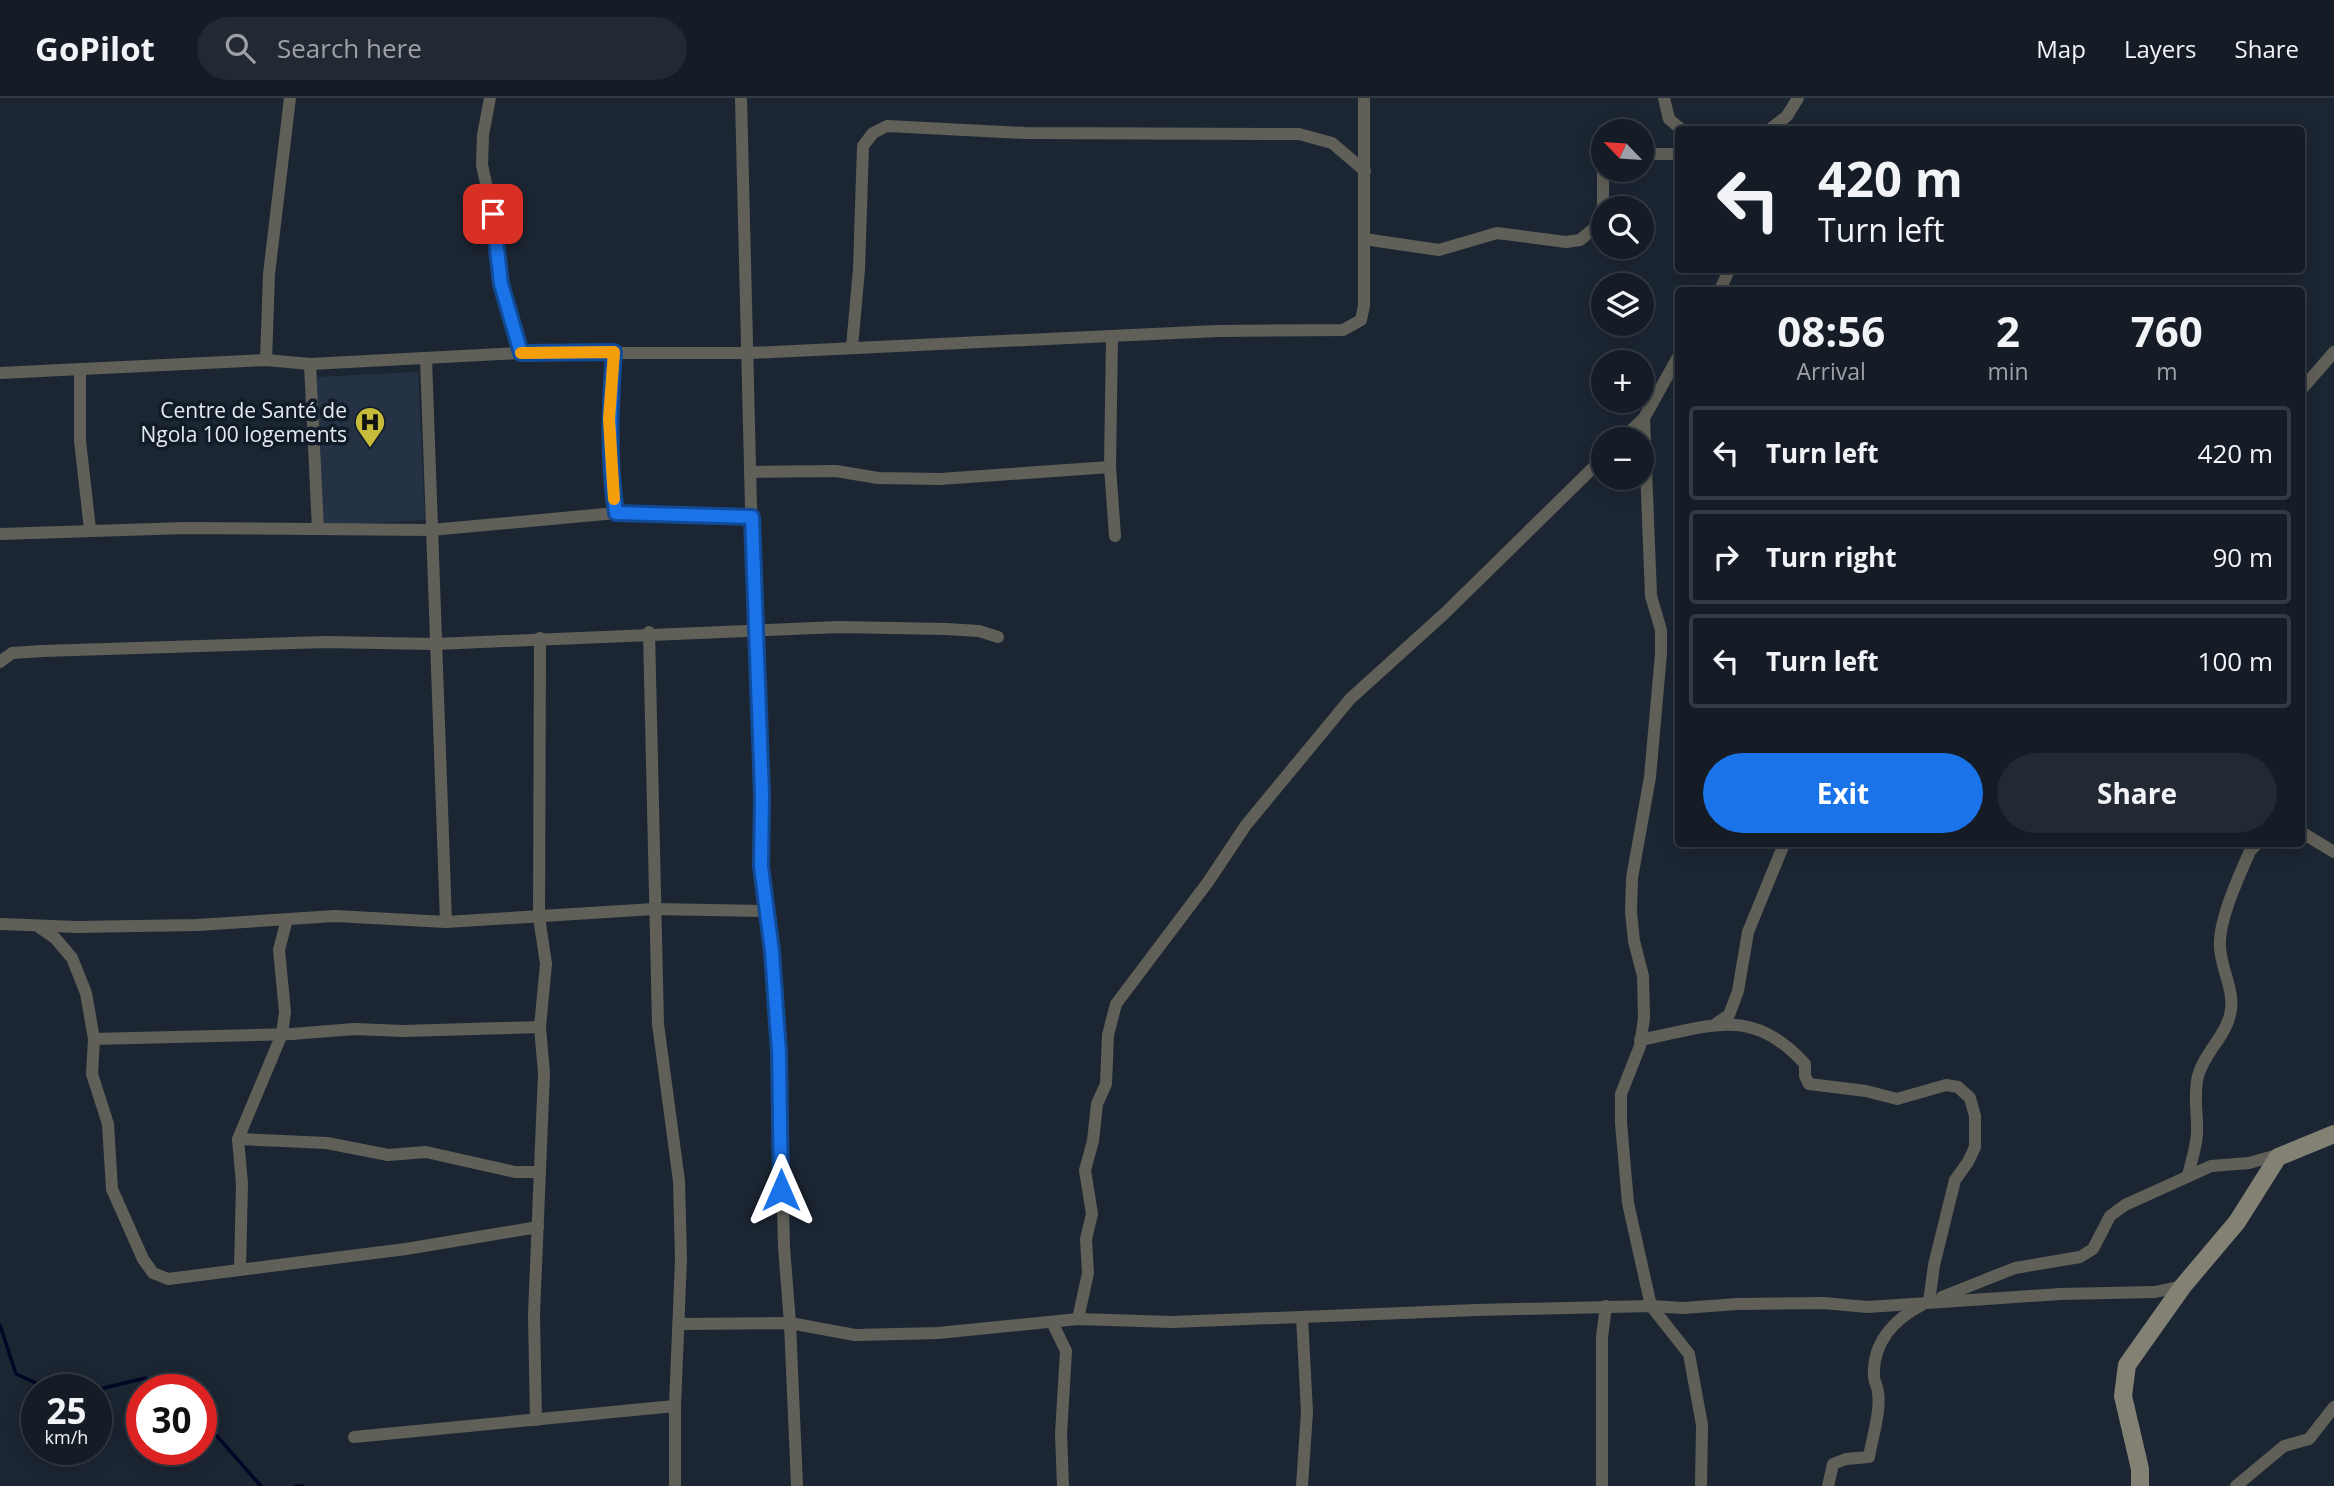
<!DOCTYPE html>
<meta charset="utf-8">
<style>
:root{--surface:#151c26;--page:#222932;--text:#f1f3f6;--muted:#9da1a7;--line:#343a43;--accent:#1a73e8}
body{margin:0;font-family:"Open Sans",sans-serif;background:var(--page);color:var(--text);height:100vh;display:flex;flex-direction:column;font-size:26px;white-space:nowrap}
*{box-sizing:border-box;margin:0}
p{font-size:23px;color:var(--muted)}
.icon{flex:none;width:38px;height:38px;fill:none;stroke:currentColor;stroke-width:2;stroke-linecap:round;stroke-linejoin:round}
.map{position:relative;flex:1;overflow:hidden}
.side{position:absolute;left:1675px;top:189px;width:630px;height:560px;display:flex;flex-direction:column;background:var(--surface);border-radius:7px;box-shadow:0 4px 18px #0003,0 0 0 2px var(--line)}
.side>*{flex:none}
.banner{position:absolute;left:1675px;top:28px;width:630px;height:147px;border-radius:7px;box-shadow:0 4px 18px #0003,0 0 0 2px var(--line);background:#151c26;color:var(--text);overflow:hidden}
.needle{width:46px;rotate:295deg}
.controls{position:absolute;left:1591px;top:21px;display:grid;gap:14px}
.controls a{display:grid;place-items:center;width:63px;height:63px;border-radius:50%;background:var(--surface);box-shadow:0 4px 18px #0003,0 0 0 2px var(--line);font-size:35px}
.speed{position:absolute;left:21px;top:1276px;display:flex;gap:14px;font-size:35px;font-weight:700;text-align:center}
.speed>*{display:grid;place-content:center;width:91px;height:91px;border-radius:50%;background:var(--surface);box-shadow:0 4px 18px #0003,0 0 0 2px var(--line);line-height:1}
.speed small{font-size:18px;font-weight:400}
.speed .limit{border:10px solid #d22;background:#fff;color:#111}
.pin{position:absolute;display:grid;place-items:center;width:60px;height:60px;color:#fff;margin:-30px;border-radius:14px;box-shadow:0 4px 10px #0006}
.me{position:absolute;width:77px;margin:-38px;rotate:0deg;stroke-linejoin:round;filter:drop-shadow(0 0 5px #0008)}
.turn{display:flex;align-items:center;gap:24px;height:147px;padding:0 28px;font-size:32px}
.turn .icon{width:91px;height:91px;stroke-width:2.5}
.turn b{display:block;font-size:49px;line-height:60px}
.eta{display:flex;justify-content:space-evenly;align-items:center;height:119px;text-align:center}
.eta b{font-size:42px;font-weight:700;line-height:49px}
.action{display:flex;gap:14px;margin-top:auto;padding:14px 28px}
.action a{flex:1;height:80px;border-radius:42px;background:var(--accent);color:#fff;font-size:28px;font-weight:700;line-height:80px;text-align:center}
.action a+a{background:var(--page);color:var(--text)}
ul{padding:0;list-style:none}
li{display:flex;align-items:center;gap:21px;height:94px;margin:0 14px 10px;padding:0 14px;border:4px solid var(--line);border-radius:7px}
li div{flex:1}
li b{display:block;font-size:26px}
li em{font-style:normal}
header{display:flex;align-items:center;gap:42px;box-sizing:border-box;height:98px;padding:0 35px;background:var(--surface);border-bottom:2px solid var(--line)}
header strong{font-size:33px}
nav{display:flex;gap:38px;margin-inline-start:auto;font-size:24px}
.search{width:490px;height:63px;background:var(--page);display:flex;align-items:center;gap:18px;box-sizing:border-box;padding:0 24px;border-radius:38px;color:var(--muted);font-size:26px}
.map>svg:first-child{display:block}
</style>
<header>
<strong>GoPilot</strong>
<div class="search"><svg class="icon" aria-label="search" viewBox="0 0 24 24"><circle cx="10" cy="10" r="6"/><path d="M15 15l6 6"/></svg>Search here</div>
<nav><a>Map</a><a>Layers</a><a>Share</a></nav>
</header>
<div class="map">
<svg width="2334" height="1388" viewBox="0 0 2334 1388">
<rect width="100%" height="100%" fill="#1c2633"/>
<path fill="#243244" d="M418,274L425,422L322,428L316,279Z"/>
<g fill="none" stroke-linecap="round" stroke-linejoin="round">
<g stroke="#000726" stroke-width="3.5">
<path d="M0,1227L16,1276L52,1292"/>
<path d="M96,1292L145,1280L164,1292"/>
<path d="M201,1320L261,1388"/>
<path d="M296,1388H302"/>
</g>
<g stroke="#616058" stroke-width="12">
<path d="M490,0L483,37L482,67L496,131L501,186L521,255"/>
<path d="M741,0L754,532L762,697L761,768L772,854L779,954L784,1149L790,1225L797,1388"/>
<path d="M1664,0L1669,21L1682,32"/>
<path d="M1769,32L1787,18L1798,0"/>
<path d="M1642,56H1678"/>
<path d="M1364,141L1439,152L1497,135L1566,144L1580,142L1596,129L1603,109V68"/>
<path d="M1720,192L1729,172"/>
<path d="M1112,239L1110,369L1115,438"/>
<path d="M852,249L859,171L863,48L873,35L887,28L1025,35L1299,36L1332,45L1365,73"/>
<path d="M614,254C610,309 608,360 616,415"/>
<path d="M1678,259L1644,320L1651,498L1661,532V556L1650,679L1632,780L1631,814L1634,843L1643,878L1644,920L1640,948L1621,996V1025L1628,1105L1651,1208L1689,1256L1702,1327L1701,1388"/>
<path d="M426,260L446,824"/>
<path d="M266,262L269,176L290,0"/>
<path d="M310,266L318,431"/>
<path d="M80,271V343L90,431"/>
<path d="M0,275L266,262L310,266L521,255H749L1217,233L1343,232L1361,222L1364,208V0"/>
<path d="M2301,292L2334,254"/>
<path d="M1622,341L1644,320"/>
<path d="M750,374L836,373L878,380L940,381L1110,369"/>
<path d="M0,436L185,430L431,432L616,415L752,419"/>
<path d="M649,534L658,926L679,1083L681,1161L675,1308V1388"/>
<path d="M0,564L12,555L43,553L325,544L435,546L839,529L946,531L979,533L998,539"/>
<path d="M2301,734L2334,754"/>
<path d="M0,826L77,829L197,827L335,818L446,824L654,811L765,813"/>
<path d="M39,829L55,840L72,860L86,895L94,941L92,976L108,1026L112,1091L143,1161L153,1175L168,1181L406,1151L538,1129"/>
<path d="M1717,925L1729,917L1738,893L1748,834L1784,746"/>
<path d="M94,941L292,936L354,931L403,933L540,929"/>
<path d="M1640,942C1709,929 1751,906 1805,966V978L1809,986L1866,993L1897,1001L1946,987L1958,989L1970,1000L1975,1018V1049L1968,1064L1955,1082L1934,1167L1929,1204"/>
<path d="M238,1041L327,1045L388,1057L426,1054L515,1074H540"/>
<path d="M2188,1078C2191,1064 2196,1050 2197,1036C2198,1015 2193,1000 2198,978C2204,955 2225,939 2230,917C2236,894 2221,872 2220,849C2218,823 2239,778 2250,753L2257,746"/>
<path d="M240,1171L242,1086L238,1041L282,936L285,914L279,852L287,821"/>
<path d="M1942,1199L2015,1170L2080,1159L2093,1151L2110,1118L2125,1107L2211,1068L2249,1065L2281,1056"/>
<path d="M1078,1221L1088,1175L1086,1141L1092,1116L1085,1072L1093,1043L1097,1006L1106,986L1108,937L1116,906L1208,784L1246,727L1350,601L1444,516L1603,360"/>
<path d="M679,1226L790,1225L855,1237L938,1235L1078,1221L1172,1224L1477,1212L1651,1208L1683,1210L1737,1206L1823,1205L1868,1209L2060,1196L2155,1194L2183,1188"/>
<path d="M1053,1226L1066,1253L1061,1336L1063,1388"/>
<path d="M536,1322L534,1216L544,975L540,929L546,866L539,819L540,540"/>
<path d="M354,1339L675,1308"/>
<path d="M1302,1388L1307,1314L1302,1219"/>
<path d="M1602,1388V1239L1606,1208"/>
<path d="M1828,1388L1833,1366L1846,1361L1869,1359C1872,1340 1881,1314 1878,1294C1878,1289 1874,1284 1874,1279C1872,1245 1894,1221 1922,1207"/>
<path d="M2236,1388L2284,1348L2309,1341L2334,1309"/>
</g>
<path stroke="#828174" stroke-width="18" d="M2140,1388V1371L2123,1298L2127,1267L2183,1188L2237,1124L2278,1059L2334,1036"/>
</g>
<g fill="none" stroke-linecap="round" stroke-linejoin="round">
<g stroke="#114b97" stroke-width="18">
<path id="route" d="M493,116L501,186L521,255L614,254C610,309 608,360 616,415L752,419L762,697L761,768L772,854L779,954L781,1092"/>
</g>
<use href="#route" stroke="#1a73e8" stroke-width="12"/>
<path stroke="#f59e0b" stroke-width="12" d="M521,255L614,254L609,321L614,401"/>
</g>
<defs>
<g id="hospital-pin" transform="scale(1.575)"><path d="M0 17L-7.5 6A9.5 9.5 0 1 1 7.5 6Z" fill="#c7bb3c" stroke="#121c28"/><path d="M-5-5h3v3.5h4V-5h3V5h-3V1.5h-4V5h-3Z" fill="#111"/></g>
</defs>
<g fill-rule="evenodd">
<use href="#hospital-pin" x="370" y="324"/>
</g>
<g text-anchor="middle" dominant-baseline="central" stroke-width="7" stroke-linejoin="round" paint-order="stroke">
<g font-size="21" fill="#e3eaf3" stroke="#121c28" text-anchor="end">
<text x="347" y="312">Centre de Santé de<tspan x="347" dy="24">Ngola 100 logements</tspan></text>
</g>
</g>
</svg>
<div class="controls">
<a><svg class="needle" viewBox="-14 -14 28 28"><path d="M0-13l5 13h-10z" fill="#e53935"/><path d="M0 13l5-13h-10z" fill="#9da1a7"/></svg></a>
<a><svg class="icon" aria-label="search" viewBox="0 0 24 24"><circle cx="10" cy="10" r="6"/><path d="M15 15l6 6"/></svg></a>
<a><svg class="icon" aria-label="layers" viewBox="0 0 24 24"><path d="M12 4l9 5-9 5-9-5zM3 14l9 5 9-5"/></svg></a>
<a>+</a>
<a>−</a>
</div>
<div class="speed"><div>25<small>km/h</small></div><div class="limit">30</div></div>
<div class="pin" style="left:493px;top:116px;background:#d93025"><svg class="icon" aria-label="arrive" viewBox="0 0 24 24"><path d="M6 21V4h12l-3 4 3 4H6"/></svg></div>
<svg class="me" style="left:781px;top:1092px" viewBox="-20 -20 40 40"><path d="M0-17L14 15 0 8-14 15z" fill="#1a73e8" stroke="#fff" stroke-width="4"/></svg>
<div class="banner">
<div class="turn"><svg class="icon" aria-label="left" viewBox="0 0 24 24"><path d="M17 20v-9H6M10 6l-5 5 5 5"/></svg><div><b>420 m</b>Turn left</div></div>
</div>
<section class="side">
<div class="eta">
<div><b>08:56</b><p>Arrival</p></div>
<div><b>2</b><p>min</p></div>
<div><b>760</b><p>m</p></div>
</div>
<ul>
<li><svg class="icon" aria-label="left" viewBox="0 0 24 24"><path d="M17 20v-9H6M10 6l-5 5 5 5"/></svg><div><b>Turn left</b></div><em>420 m</em></li>
<li><svg class="icon" aria-label="right" viewBox="0 0 24 24"><path d="M7 20v-9h11M14 6l5 5-5 5"/></svg><div><b>Turn right</b></div><em>90 m</em></li>
<li><svg class="icon" aria-label="left" viewBox="0 0 24 24"><path d="M17 20v-9H6M10 6l-5 5 5 5"/></svg><div><b>Turn left</b></div><em>100 m</em></li>
</ul>
<div class="action"><a>Exit</a><a>Share</a></div>
</section>
</div>
